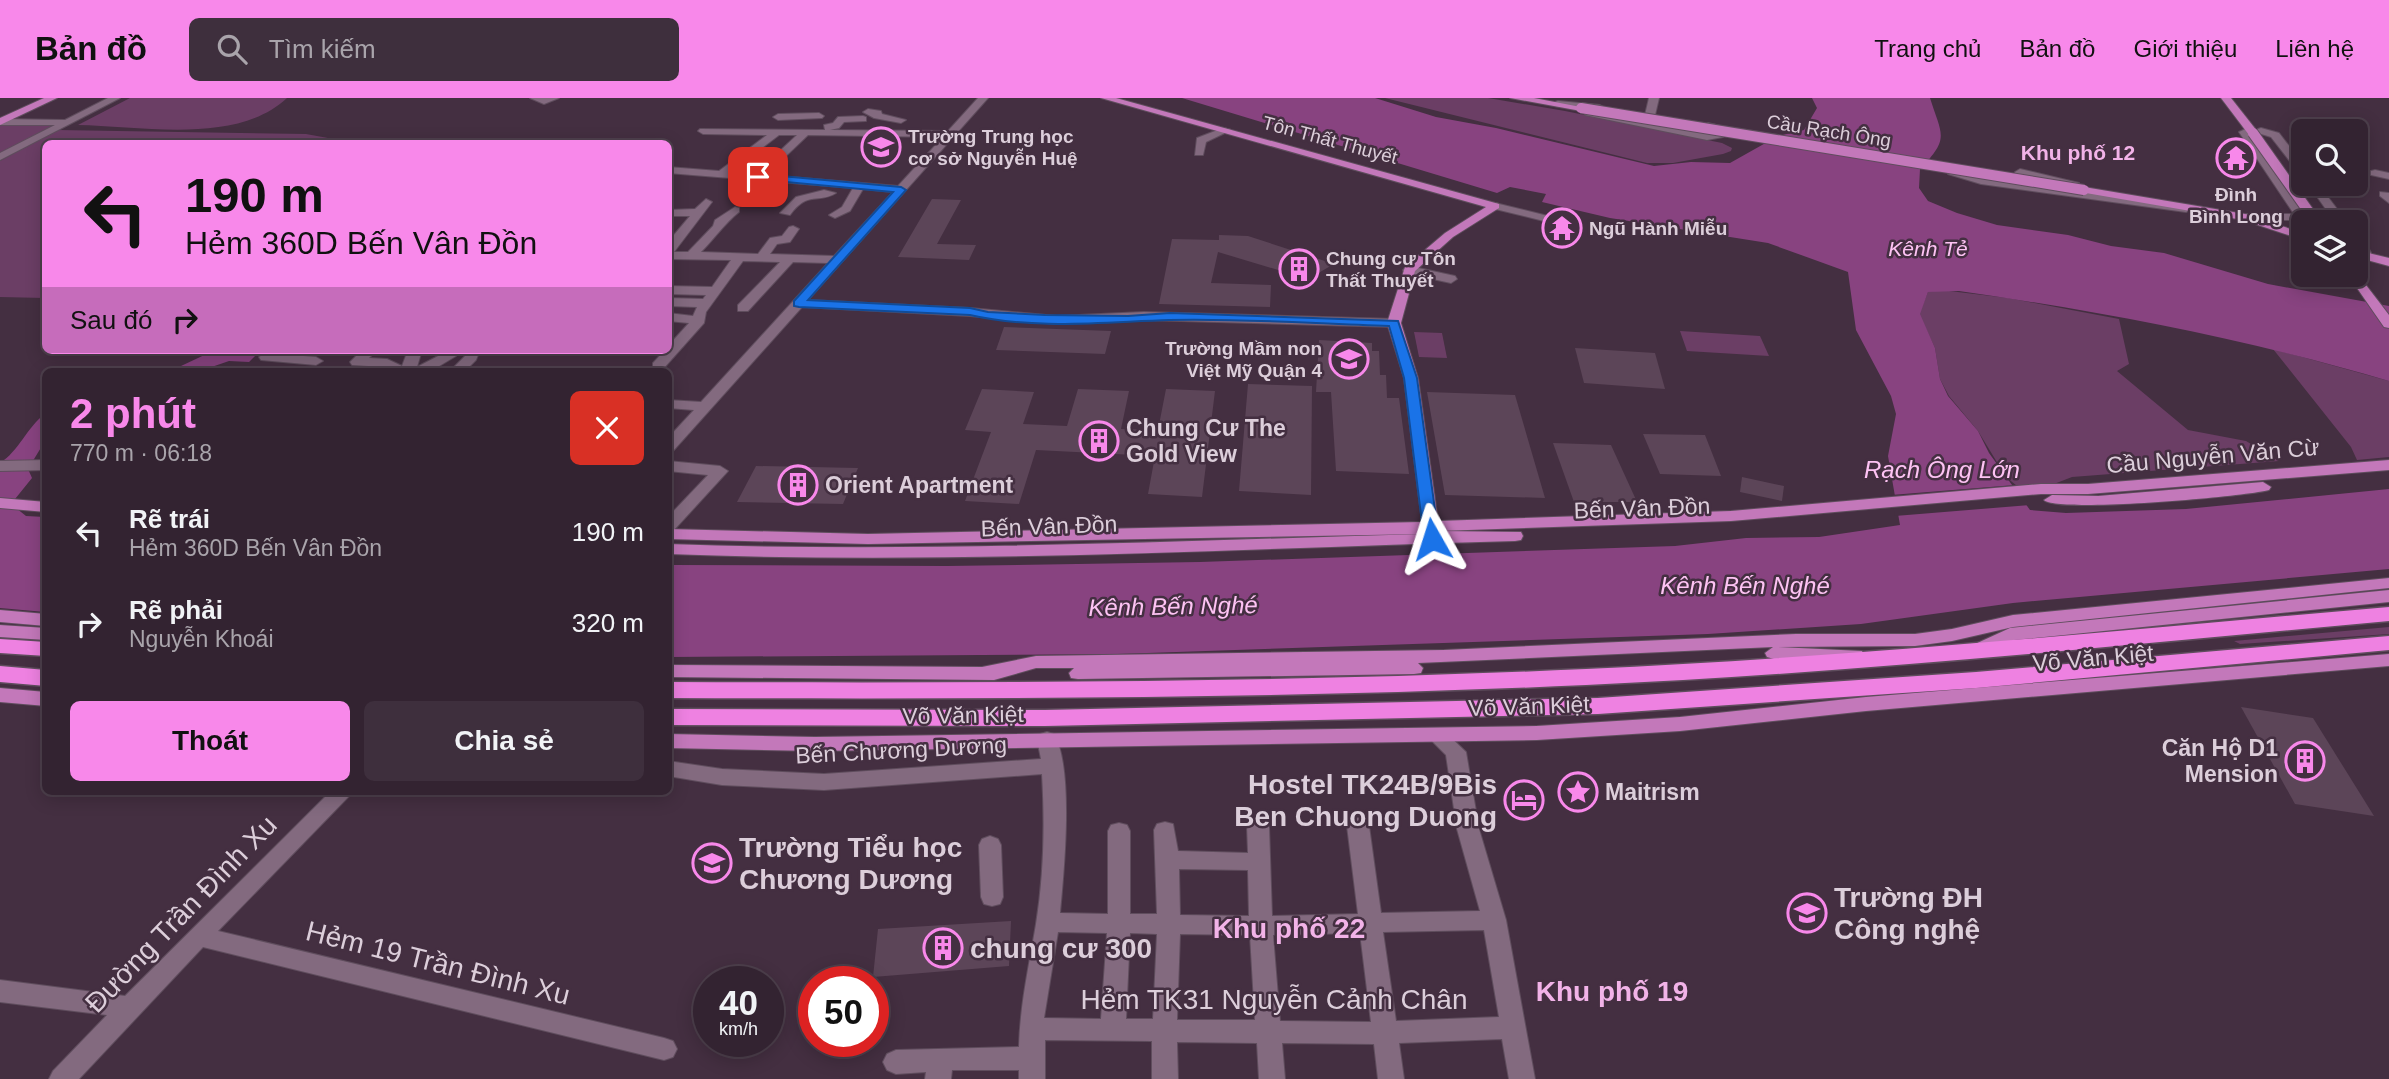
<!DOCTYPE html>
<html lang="vi">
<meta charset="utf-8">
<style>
:root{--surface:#332331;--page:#3e2f3d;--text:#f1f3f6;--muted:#a9a4ab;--line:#4e404d;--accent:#f888ea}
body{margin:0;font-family:Arial,sans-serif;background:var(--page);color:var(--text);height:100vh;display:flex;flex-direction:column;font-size:26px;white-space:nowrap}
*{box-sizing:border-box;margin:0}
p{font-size:23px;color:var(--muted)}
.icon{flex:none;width:38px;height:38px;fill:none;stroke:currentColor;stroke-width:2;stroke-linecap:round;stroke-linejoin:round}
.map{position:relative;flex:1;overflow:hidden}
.details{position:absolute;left:42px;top:270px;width:630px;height:427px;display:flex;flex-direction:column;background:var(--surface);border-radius:10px;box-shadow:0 4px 18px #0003,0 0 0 2px var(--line)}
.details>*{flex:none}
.hud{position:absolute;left:42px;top:42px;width:630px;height:214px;border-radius:10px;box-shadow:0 4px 18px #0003,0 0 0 2px var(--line);background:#f888ea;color:#111;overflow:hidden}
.fabs{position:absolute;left:2291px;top:21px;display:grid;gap:14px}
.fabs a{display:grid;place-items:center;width:77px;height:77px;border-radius:10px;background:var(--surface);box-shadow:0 4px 18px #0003,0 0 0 2px var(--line);font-size:35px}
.speed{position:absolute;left:693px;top:868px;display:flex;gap:14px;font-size:35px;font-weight:700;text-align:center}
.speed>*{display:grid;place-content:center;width:91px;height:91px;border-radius:50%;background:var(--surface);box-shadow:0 4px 18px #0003,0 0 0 2px var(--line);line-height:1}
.speed small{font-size:18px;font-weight:400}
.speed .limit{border:10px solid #d22;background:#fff;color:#111}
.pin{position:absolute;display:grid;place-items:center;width:60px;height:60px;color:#fff;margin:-30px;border-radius:14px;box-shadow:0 4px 10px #0006}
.me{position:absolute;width:77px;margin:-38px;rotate:354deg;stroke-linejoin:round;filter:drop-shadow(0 0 5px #0008)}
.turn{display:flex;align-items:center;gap:24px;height:147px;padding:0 28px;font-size:32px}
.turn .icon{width:91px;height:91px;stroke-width:2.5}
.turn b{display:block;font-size:49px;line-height:60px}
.then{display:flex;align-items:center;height:66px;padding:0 28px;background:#0003;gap:14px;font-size:26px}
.round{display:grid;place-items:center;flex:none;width:74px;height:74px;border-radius:10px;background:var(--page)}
.headline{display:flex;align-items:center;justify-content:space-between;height:119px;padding:0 28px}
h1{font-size:42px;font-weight:600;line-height:52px;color:var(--accent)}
.button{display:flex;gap:14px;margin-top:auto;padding:14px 28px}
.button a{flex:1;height:80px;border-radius:10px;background:var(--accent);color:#111;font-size:28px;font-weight:600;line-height:80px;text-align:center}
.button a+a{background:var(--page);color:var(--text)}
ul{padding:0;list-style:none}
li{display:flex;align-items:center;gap:21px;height:91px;padding:0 28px}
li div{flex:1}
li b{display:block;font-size:26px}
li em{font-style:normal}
header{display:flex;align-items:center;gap:42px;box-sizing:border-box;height:98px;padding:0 35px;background:var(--accent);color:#111}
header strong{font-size:33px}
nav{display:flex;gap:38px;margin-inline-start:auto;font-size:24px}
.search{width:490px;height:63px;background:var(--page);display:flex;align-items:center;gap:18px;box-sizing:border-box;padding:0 24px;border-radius:10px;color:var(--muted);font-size:26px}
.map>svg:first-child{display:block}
</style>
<header>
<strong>Bản đồ</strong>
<div class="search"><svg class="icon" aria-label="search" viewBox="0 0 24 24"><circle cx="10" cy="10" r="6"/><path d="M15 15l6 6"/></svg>Tìm kiếm</div>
<nav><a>Trang chủ</a><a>Bản đồ</a><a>Giới thiệu</a><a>Liên hệ</a></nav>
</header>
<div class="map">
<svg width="2389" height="981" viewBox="0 0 2389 981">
<rect width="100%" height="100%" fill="#442f41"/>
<g fill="#6b3e65">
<path d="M130,0H287C237,47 142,28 78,27Z"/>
<path d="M1385,0H1488L1565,13L1722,45L1732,50L1731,53L1723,56L1673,65H1647Z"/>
<path d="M0,26H61L0,57Z"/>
<path d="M57,32L306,36L339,42L335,46H46L45,200L0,199V63Z"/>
<path d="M1941,192L2008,200L2119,221L2129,266L2117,273L2188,332L2246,343L2279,363L2072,379L2041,391L2022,392L2006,379L1978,333L1949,298L1940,281L1935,250L1919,216L1928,194Z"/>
<path d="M1680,233L1760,238L1769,258L1687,253Z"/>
<path d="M1414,234L1442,235L1447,260L1419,259Z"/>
<path d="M2273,251L2389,283V359L2357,362L2351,349Z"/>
<path d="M2389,529V536L2240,546L2234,543Z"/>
</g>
<g fill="#884380">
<path d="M1182,0H1375L1436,19L1496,30L1654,68L1691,64L1730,65L1778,38L1804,32L1817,10L1812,0H1930C1942,38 1950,40 1920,71L1919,90L1928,103L1957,115L1997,127L2068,137L2111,148L2164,155L2268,186L2389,208V283C2248,241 2105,214 1959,193L1928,194L1920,216L1935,250L1940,281L1948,298L1978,333L1989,355L2030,412L2066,415L2186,411L2389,391V471L2013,505L1861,526L1708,536L1118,556L669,559V467L947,468L1200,464L1675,448L1746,440L1819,439L1900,427L1888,358L1896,316L1891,298L1856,232L1848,174L1768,145L1610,120L1542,104L1546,96L1510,89L1497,95Z"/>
<path d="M215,252L260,253L249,264L229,263L200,273H160L181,268Z"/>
<path d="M45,316V343L28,371L32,380L11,406L26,418L45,419V514L0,510V365C19,353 27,329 45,316Z"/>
</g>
<path fill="#442f41" d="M2015,387L2030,407L1895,418L1891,397Z"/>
<g fill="#5c4558">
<path d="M932,101L961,102L937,146L976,147L969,162L898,159Z"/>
<path d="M1219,137L1248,138L1334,166L1308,181L1218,154L1211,185L1271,187L1270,209L1159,206L1172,141L1219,142Z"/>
<path d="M1004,229L1111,233L1105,256L996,252Z"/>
<path d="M1319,242L1372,245V253H1379L1380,277H1386L1387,300H1399L1409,376L1336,373L1331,294H1316Z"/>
<path d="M1575,250L1655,255L1665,291L1584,285Z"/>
<path d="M1248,286L1312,288L1311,397L1239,393Z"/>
<path d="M982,291L1034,294L1023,326L1067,328L1078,291L1129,293L1121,331L1158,332L1166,291L1215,293L1202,399L1148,396L1155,358L1036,352L1019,406L965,403L991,334L965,332Z"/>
<path d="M1427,294L1515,297L1545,400L1445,397Z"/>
<path d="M1643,336L1705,337L1721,378L1660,376Z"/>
<path d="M1553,345L1611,347L1637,404H1574Z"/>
<path d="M756,368L858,370L843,406L737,404Z"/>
<path d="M1742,379L1784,388L1782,403L1740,394Z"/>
<path d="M2241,609L2313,620L2374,718L2295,706Z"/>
<path d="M1011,823L1009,868L873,879L878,831Z"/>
</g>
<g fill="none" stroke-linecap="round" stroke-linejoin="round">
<g stroke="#5f4d5d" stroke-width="2">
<g id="minor">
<path d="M108,0H120L0,62V55L55,27H0V21L65,22Z"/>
<path d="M530,0H559L544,6Z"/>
<path d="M978,0H988L808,202L970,210L1057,218L1144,214L1394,221L1401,225L1394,229L1144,222L1057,226L970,218L802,209L673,353L668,354V340L694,312L668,310V302L701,304L828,165L793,164L748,213H738V207L780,164L743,163L706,214L704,225L663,271H653V265L665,252H668V248L689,225L668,223V215L693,218L697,209L668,208V200L703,201L706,197L668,196V188L712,189L731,162L668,161V144L690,118H668V112L695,111L706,101L712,104L674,154H688L713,128L715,122L735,109L739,110V114C724,126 715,140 701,154L758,156L770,140L782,138L789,129L793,128L799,131L790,144L777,146L770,156L834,158L893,94L863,91L850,113L835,120L829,117L842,109L853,90L668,75V69L719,73L767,37L703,36L698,33L700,31L825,32L824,27L833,25L838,19L863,18L866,19V23L844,24L839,30L830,32L948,33ZM779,37H797L755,76L731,74ZM808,37L943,39L898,88L766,77Z"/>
<path d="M1649,0H1659L1655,17L1650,20L1645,17Z"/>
<path d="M1558,3L1600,7L1605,10L1600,13L1555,8V4Z"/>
<path d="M868,11L881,13L882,16L906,22L901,25L874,20L863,14Z"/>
<path d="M1588,12L1707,36L1715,35L1717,32L1708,29V25L1728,30L1723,39L1707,42L1585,17V13Z"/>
<path d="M819,15L824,18L822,20L778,22L773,19L778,16Z"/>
<path d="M2250,29L2255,32L2250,35L2312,124H2303V127L2299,122H2245L2239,119L2245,116H2294L2239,34Z"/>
<path d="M1223,30L1231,32L1206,44L1203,57H1195L1197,40Z"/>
<path d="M2261,30L2279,35L2303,66V76L2299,75L2271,39L2258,35V31Z"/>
<path d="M1952,71L1982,80L2017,85L2015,74L2020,71L2079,85L2074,88L2027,79L2029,86L2186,108L2192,111L2186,114L1981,86L1948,76V72Z"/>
<path d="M2375,72L2389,75V81L2371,77V73Z"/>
<path d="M2308,86H2318L2347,124H2335Z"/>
<path d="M824,92L836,95C819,106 808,92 790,117L780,115L796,99Z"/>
<path d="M2380,94L2389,95V105L2380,98Z"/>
<path d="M1495,105L1548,118L1550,120L1544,123L1491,110V106Z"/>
<path d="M2356,140C2363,142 2374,155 2372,162H2364L2356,151Z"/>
<path d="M1409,168L1455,178L1457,181L1451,185L1405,175L1403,172Z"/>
<path d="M362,252H377L369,260L387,261L402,268L408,252H422L417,269L442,256V252H456V258L431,273H391L384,269L352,267L350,264Z"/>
<path d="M466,252H480L476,262L465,273H450L465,258Z"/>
<path d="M581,252L572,257L565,253L566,252Z"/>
<path d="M266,255L316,259L323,263L316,267L261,262L259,259Z"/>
<path d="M46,362V372L0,373V363Z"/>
<path d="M668,363L720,368L728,373L674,432L668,434V419L708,377L668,373Z"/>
<path d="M1436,630L1443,632L1466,654L1479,731L1506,822L1535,981H1509L1502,941L1399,945L1404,981H1378L1374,946L1282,945L1285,981H1259L1257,945L1177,944L1178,981H1152V943L1045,942V981H1019V972H952L951,981H925L926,974L896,976L887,972L883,964L887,956L896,952L1019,949C1020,907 1029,868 1036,826C1044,776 1045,727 1042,676L824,692L722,687L668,678V663L722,671L824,676L1041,661L1037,641L1040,636L1047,634L1054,636C1074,671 1064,773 1060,815L1108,816V733L1111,727L1119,725L1127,727L1130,733V816H1157L1154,732L1157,726L1165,724L1173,726L1178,753L1248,755L1247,728L1250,722L1258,720L1266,722L1269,728L1272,818L1358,816L1347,728L1350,722L1358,720L1366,722L1369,728L1381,815L1480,813L1457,731L1446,657L1426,637L1429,632ZM1179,771L1248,772L1249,818L1180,817ZM1484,832L1499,919L1396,923L1383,834ZM1058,834L1107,835L1101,921L1044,920ZM1130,835L1157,836L1153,921H1126ZM1360,835L1371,924L1280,923L1273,837ZM1180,836L1250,837L1255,922H1177Z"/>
<path d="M331,693H354L218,833L664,940L673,943L677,951L673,959L664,962L203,849L79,981H49L53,973L107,917L0,904V882L125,898Z"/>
<path d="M990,738L998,741L1001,747L1003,799L1000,806L992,808L984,806L981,799L979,747L982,741Z"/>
</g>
</g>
<g stroke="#5f4d5d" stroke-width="2">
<g id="major">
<path d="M44,0H57L0,27V20Z"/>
<path d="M1101,0H1116L1499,106V110L1453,139L1415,173L1401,225L1418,280L1438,423L1731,413L2041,386H2088L2389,362V372L2088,396H2041L1731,423L1439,433L1521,434L1523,438L1521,442L1515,443C1233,451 950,467 668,456V446C920,455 1172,443 1423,436L868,446L668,441V431L868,436L1422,424L1404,280L1387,225L1405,169L1445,135L1486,109Z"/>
<path d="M1510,0H1534L1586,10L1581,13Z"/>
<path d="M2221,0H2231L2257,33V37H2249Z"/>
<path d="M2084,89L2245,116L2303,135V142L2243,122L2080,94V90Z"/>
<path d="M2356,152L2389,160V168L2356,159Z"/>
<path d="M2356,174L2389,217V230L2384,229L2348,177H2356Z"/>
<path d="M2263,384L2271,389L2269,392C2243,399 2056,415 2044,402L2052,397L2098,398Z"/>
<path d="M0,400L46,404V414L0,410Z"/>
<path d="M2389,480V490L2013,529L1952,543L1915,548L1778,549L1862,553L1864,557L1862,561L1855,563L1774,561L1767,559L1765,555L1773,549L1418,565L1423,570L1421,575L1414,576L1078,581L1071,580L1069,575L1074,570H1036L994,582L668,579V567L982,569L1036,558L1444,552L1796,536H1915L1952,531L2013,517Z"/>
<path d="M2389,492V504L2014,542L1980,557L1973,555L1971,551L1973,547L2010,530Z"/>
<path d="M0,512L46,516V528L0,524Z"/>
<path d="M0,527L46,530V542L0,539Z"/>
<path d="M2389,556V568L1866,613L1680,633L1537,642L815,653L668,650V636L815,639L1537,628L1680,619L1866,599Z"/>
<path d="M0,590L46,594V608L0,604Z"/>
</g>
</g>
<g stroke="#5f4d5d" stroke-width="3">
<g id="highway">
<path d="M2389,509V523C2122,547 1854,575 1586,587C1281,601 974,601 668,600V584C974,585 1281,585 1586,571C1854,559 2122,532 2389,509Z"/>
<path d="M2389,538V552L1976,590L1598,616L1045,628L668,627V611L1045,612L1598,600L1976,574Z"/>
<path d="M0,541L46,544V558L0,555Z"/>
<path d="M0,568L46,572V588L0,584Z"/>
</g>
</g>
<use href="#minor" fill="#836a7f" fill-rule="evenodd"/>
<use href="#major" fill="#c378ba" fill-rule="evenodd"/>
<use href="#highway" fill="#ee81e1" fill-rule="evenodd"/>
<g stroke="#5f4d5d" stroke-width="12" stroke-linecap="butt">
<g id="major-bridge">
<path d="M1581,10L2084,92"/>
<path d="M2253,35L2316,124"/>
</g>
</g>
<use href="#major-bridge" stroke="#c378ba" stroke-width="10"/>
</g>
<path fill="#1a73e8" stroke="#114b97" stroke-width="2" d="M758,76L901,89L906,92L808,202L970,210L988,214L1045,217L1128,218L1170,215L1398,223L1417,280L1439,441L1432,445L1424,441L1404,280L1389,228C1316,226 1242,220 1169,222C1104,224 1034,232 970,217L799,209L794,208V203L893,94L755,81L753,79Z"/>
<defs>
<g id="school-ring" transform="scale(2.0125)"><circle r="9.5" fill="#442f41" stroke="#f888ea" stroke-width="1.5"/><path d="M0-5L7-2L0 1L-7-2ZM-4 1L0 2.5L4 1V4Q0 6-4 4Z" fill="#f888ea"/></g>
<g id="temple-ring" transform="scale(2.0125)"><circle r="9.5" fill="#442f41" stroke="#f888ea" stroke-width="1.5"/><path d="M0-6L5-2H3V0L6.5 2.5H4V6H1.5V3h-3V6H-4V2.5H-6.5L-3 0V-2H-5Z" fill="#f888ea"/></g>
<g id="building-ring" transform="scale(2.0125)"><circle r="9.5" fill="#442f41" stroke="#f888ea" stroke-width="1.5"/><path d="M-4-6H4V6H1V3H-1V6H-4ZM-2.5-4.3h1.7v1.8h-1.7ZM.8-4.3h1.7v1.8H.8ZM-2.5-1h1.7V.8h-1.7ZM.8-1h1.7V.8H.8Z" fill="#f888ea"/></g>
<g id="sight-ring" transform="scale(2.0125)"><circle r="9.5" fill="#442f41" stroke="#f888ea" stroke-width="1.5"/><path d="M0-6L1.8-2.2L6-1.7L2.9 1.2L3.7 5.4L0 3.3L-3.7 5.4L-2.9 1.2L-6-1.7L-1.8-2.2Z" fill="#f888ea"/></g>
<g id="hotel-ring" transform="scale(2.0125)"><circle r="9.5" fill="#442f41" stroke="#f888ea" stroke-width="1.5"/><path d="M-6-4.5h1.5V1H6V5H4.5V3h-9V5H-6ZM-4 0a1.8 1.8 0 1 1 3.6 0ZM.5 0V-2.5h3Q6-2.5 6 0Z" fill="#f888ea"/></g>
<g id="university-ring" transform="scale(2.0125)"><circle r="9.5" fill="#442f41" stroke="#f888ea" stroke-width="1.5"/><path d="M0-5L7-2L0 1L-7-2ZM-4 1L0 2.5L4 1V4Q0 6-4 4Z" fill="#f888ea"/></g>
</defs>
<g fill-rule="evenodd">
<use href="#school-ring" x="881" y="49"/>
<use href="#temple-ring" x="2236" y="60"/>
<use href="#temple-ring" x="1562" y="130"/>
<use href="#building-ring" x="1299" y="171"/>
<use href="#school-ring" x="1349" y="261"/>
<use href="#building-ring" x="1099" y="343"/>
<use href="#building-ring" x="798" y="387"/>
<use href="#building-ring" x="2305" y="663"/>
<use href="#sight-ring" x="1578" y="694"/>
<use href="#hotel-ring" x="1524" y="702"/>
<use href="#school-ring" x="712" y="765"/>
<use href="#university-ring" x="1807" y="815"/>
<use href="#building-ring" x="943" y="850"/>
</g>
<g text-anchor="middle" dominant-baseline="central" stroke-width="5" stroke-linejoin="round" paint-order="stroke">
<g font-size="19" fill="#dcceda" stroke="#442f41">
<text transform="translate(1829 33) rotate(9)">Cầu Rạch Ông</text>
<text transform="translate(1330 42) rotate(15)">Tôn Thất Thuyết</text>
</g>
<g font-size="19" font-weight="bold" fill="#dcceda" stroke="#442f41" text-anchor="start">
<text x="908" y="38">Trường Trung học<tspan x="908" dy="22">cơ sở Nguyễn Huệ</tspan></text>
<text x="2236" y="96" text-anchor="middle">Đình<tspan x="2236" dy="22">Bình Long</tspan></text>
<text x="1589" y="130">Ngũ Hành Miễu</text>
<text x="1326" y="160">Chung cư Tôn<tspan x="1326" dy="22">Thất Thuyết</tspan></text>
<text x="1322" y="250" text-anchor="end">Trường Mầm non<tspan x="1322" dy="22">Việt Mỹ Quận 4</tspan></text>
</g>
<g font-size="21" font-weight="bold" fill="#f2b3e8" stroke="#442f41">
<text x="2078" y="54">Khu phố 12</text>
</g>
<g font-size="21" font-style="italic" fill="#fec3f4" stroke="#442f41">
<text x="1928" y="150">Kênh Tẻ</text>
</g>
<g font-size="23" font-weight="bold" fill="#dcceda" stroke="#442f41" text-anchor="start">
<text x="1126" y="330">Chung Cư The<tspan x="1126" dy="26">Gold View</tspan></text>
<text x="825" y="387">Orient Apartment</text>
<text x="2278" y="650" text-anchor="end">Căn Hộ D1<tspan x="2278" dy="26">Mension</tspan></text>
<text x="1605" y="694">Maitrism</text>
</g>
<g font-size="23" fill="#dcceda" stroke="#442f41">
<text transform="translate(2213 358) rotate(-5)">Cầu Nguyễn Văn Cừ</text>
<text transform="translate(1642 410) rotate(-2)">Bến Vân Đồn</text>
<text transform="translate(1049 428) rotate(-2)">Bến Vân Đồn</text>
<text transform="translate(2093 560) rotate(-5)">Võ Văn Kiệt</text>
<text transform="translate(1529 608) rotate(-2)">Võ Văn Kiệt</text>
<text transform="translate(963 617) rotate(-1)">Võ Văn Kiệt</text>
<text transform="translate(901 652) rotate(-3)">Bến Chương Dương</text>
</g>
<g font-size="24" font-style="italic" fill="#fec3f4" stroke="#442f41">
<text x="1942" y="371">Rạch Ông Lớn</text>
<text x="1745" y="487">Kênh Bến Nghé</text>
<text transform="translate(1173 508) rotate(-1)">Kênh Bến Nghé</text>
</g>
<g font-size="28" font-weight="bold" fill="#dcceda" stroke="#442f41" text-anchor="start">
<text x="1497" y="686" text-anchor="end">Hostel TK24B/9Bis<tspan x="1497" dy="32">Ben Chuong Duong</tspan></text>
<text x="739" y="749">Trường Tiểu học<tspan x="739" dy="32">Chương Dương</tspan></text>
<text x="1834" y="799">Trường ĐH<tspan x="1834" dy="32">Công nghệ</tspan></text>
<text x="970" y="850">chung cư 300</text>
</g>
<g font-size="28" fill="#dcceda" stroke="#442f41">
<text transform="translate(181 816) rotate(-46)">Đường Trần Ðình Xu</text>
<text transform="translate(438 865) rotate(14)">Hẻm 19 Trần Ðình Xu</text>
<text x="1274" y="901">Hẻm TK31 Nguyễn Cảnh Chân</text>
</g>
<g font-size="28" font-weight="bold" fill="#f2b3e8" stroke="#442f41">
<text x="1289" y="830">Khu phố 22</text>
<text x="1612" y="893">Khu phố 19</text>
</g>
</g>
</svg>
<div class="fabs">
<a><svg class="icon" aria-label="search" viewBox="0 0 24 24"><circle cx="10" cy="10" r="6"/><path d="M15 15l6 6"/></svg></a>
<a><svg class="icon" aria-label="layers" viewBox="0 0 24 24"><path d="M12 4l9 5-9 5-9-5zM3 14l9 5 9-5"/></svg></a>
</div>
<div class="speed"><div>40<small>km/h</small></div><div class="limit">50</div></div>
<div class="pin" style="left:758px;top:79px;background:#d93025"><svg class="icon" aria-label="arrive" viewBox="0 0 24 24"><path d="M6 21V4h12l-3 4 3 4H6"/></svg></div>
<svg class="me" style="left:1432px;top:441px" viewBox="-20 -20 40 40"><path d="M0-17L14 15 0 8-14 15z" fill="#1a73e8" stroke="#fff" stroke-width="4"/></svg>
<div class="hud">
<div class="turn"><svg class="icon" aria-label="left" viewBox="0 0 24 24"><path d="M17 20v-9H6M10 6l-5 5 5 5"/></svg><div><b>190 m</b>Hẻm 360D Bến Vân Đồn</div></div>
<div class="then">Sau đó<svg class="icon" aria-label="right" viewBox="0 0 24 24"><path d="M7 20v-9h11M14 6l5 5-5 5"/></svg></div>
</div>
<section class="details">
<div class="headline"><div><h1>2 phút</h1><p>770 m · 06:18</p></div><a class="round" style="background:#d93025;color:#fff"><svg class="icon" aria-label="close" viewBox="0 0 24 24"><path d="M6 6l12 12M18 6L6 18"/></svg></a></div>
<ul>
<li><svg class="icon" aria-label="left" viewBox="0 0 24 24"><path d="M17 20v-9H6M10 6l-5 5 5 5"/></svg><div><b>Rẽ trái</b><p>Hẻm 360D Bến Vân Đồn</p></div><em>190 m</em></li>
<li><svg class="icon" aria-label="right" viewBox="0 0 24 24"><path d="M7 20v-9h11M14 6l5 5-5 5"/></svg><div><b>Rẽ phải</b><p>Nguyễn Khoái</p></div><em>320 m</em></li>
</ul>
<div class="button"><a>Thoát</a><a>Chia sẻ</a></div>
</section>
</div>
